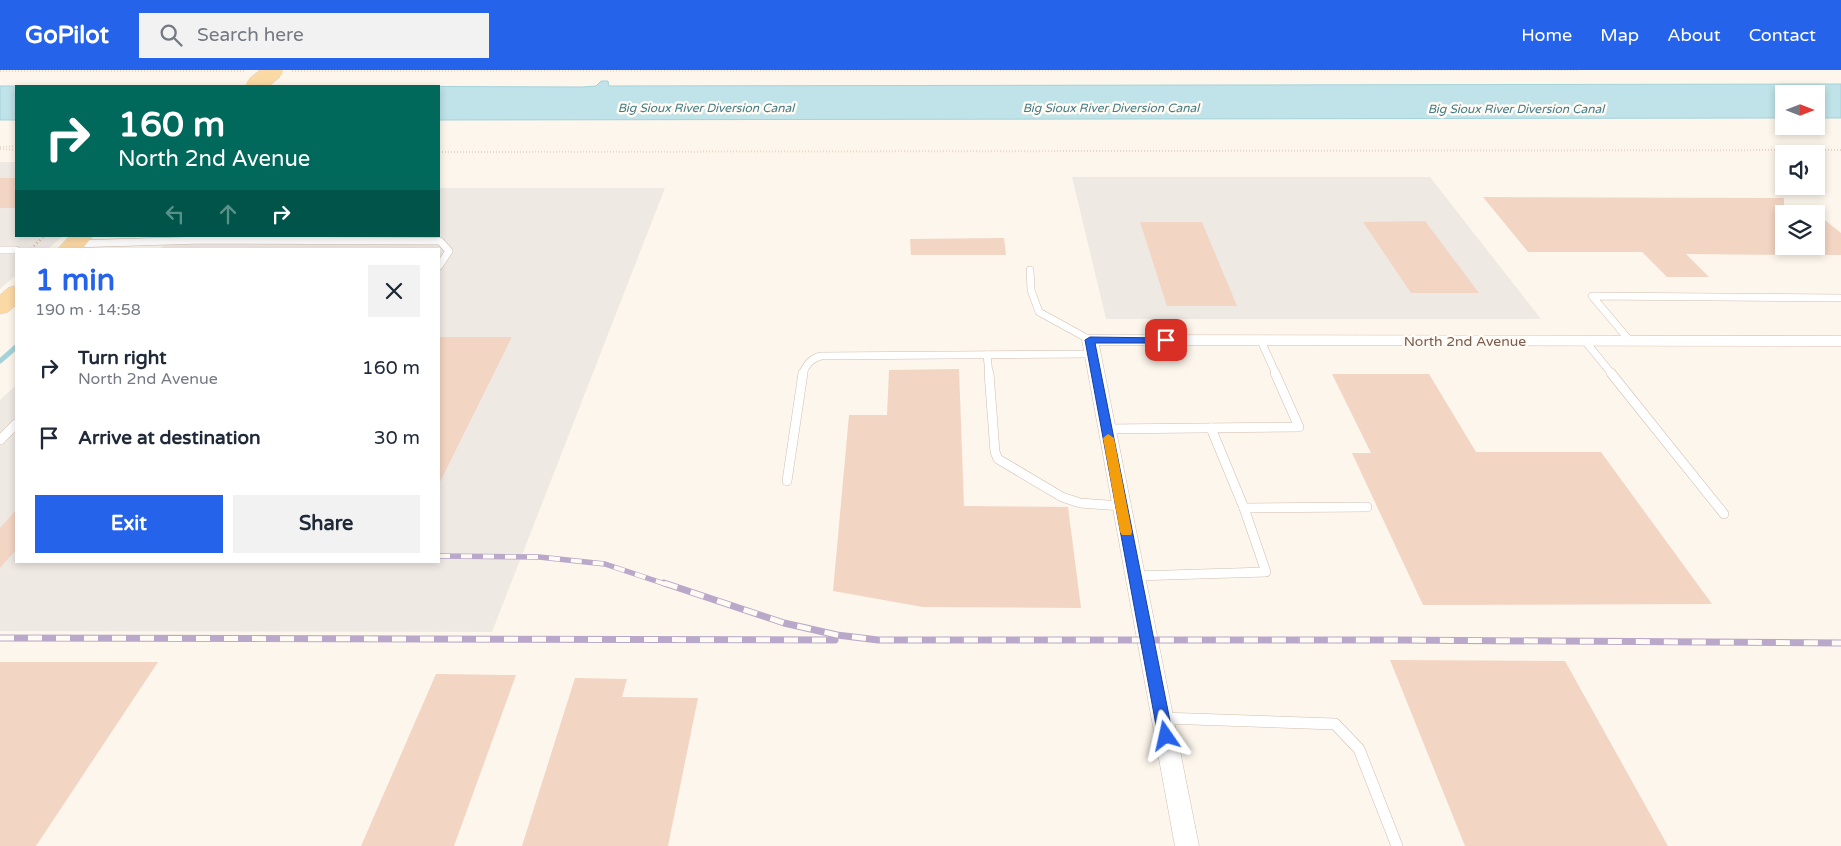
<!DOCTYPE html>
<meta charset="utf-8">
<style>
:root{--surface:#fff;--page:#f2f2f3;--text:#1f2937;--muted:#747a83;--accent:#2563eb}
body{margin:0;font-family:"Varela Round",sans-serif;background:var(--page);color:var(--text);height:100vh;display:flex;flex-direction:column;font-size:19px;white-space:nowrap}
*{box-sizing:border-box;margin:0}
p{font-size:16px;color:var(--muted)}
.icon{flex:none;width:28px;height:28px;fill:none;stroke:currentColor;stroke-width:2;stroke-linecap:round;stroke-linejoin:round}
.map{position:relative;flex:1;overflow:hidden}
.drawer{position:absolute;left:15px;top:178px;width:425px;height:315px;display:flex;flex-direction:column;background:var(--surface);border-radius:0px;box-shadow:0 2px 8px #0003}
.drawer>*{flex:none}
.hud{position:absolute;left:15px;top:15px;width:425px;height:152px;border-radius:0px;box-shadow:0 2px 8px #0003;background:#00695c;color:#fff;overflow:hidden}
.needle{width:32px;rotate:90deg}
.buttons{position:absolute;left:1775px;top:15px;display:grid;gap:10px}
.buttons a{display:grid;place-items:center;width:50px;height:50px;border-radius:0px;background:var(--surface);box-shadow:0 2px 8px #0003;font-size:25px}
.pin{position:absolute;display:grid;place-items:center;width:42px;height:42px;color:#fff;margin:-21px;border-radius:10px;box-shadow:0 2px 8px #0006}
.me{position:absolute;width:55px;margin:-28px;rotate:349deg;stroke-linejoin:round;filter:drop-shadow(0 0 4px #0008)}
.turn{display:flex;align-items:center;gap:18px;height:105px;padding:0 20px;font-size:22px}
.turn .icon{width:65px;height:65px;stroke-width:2.5}
.turn b{display:block;font-size:35px;line-height:42px}
.lanes{display:flex;align-items:center;height:48px;padding:0 20px;background:#0003;justify-content:center;gap:25px;direction:ltr}
.lanes .off{opacity:.35}
.round{display:grid;place-items:center;flex:none;width:52px;height:52px;border-radius:0px;background:var(--page)}
.headline{display:flex;align-items:center;justify-content:space-between;height:85px;padding:0 20px}
h1{font-size:30px;font-weight:800;line-height:38px;color:var(--accent)}
.action{display:flex;gap:10px;margin-top:auto;padding:10px 20px}
.action a{flex:1;height:58px;border-radius:0px;background:var(--accent);color:#fff;font-size:20px;font-weight:800;line-height:58px;text-align:center}
.action a+a{background:var(--page);color:var(--text)}
ul{padding:0;list-style:none}
li{display:flex;align-items:center;gap:15px;height:70px;padding:0 20px}
li div{flex:1}
li b{display:block;font-size:19px}
li em{font-style:normal}
header{display:flex;align-items:center;gap:30px;box-sizing:border-box;height:70px;padding:0 25px;background:var(--accent);color:#fff}
header strong{font-size:24px}
nav{display:flex;gap:28px;margin-inline-start:auto;font-size:18px}
.search{width:350px;height:45px;background:var(--page);display:flex;align-items:center;gap:12px;box-sizing:border-box;padding:0 18px;border-radius:0px;color:var(--muted);font-size:19px}
.map>svg:first-child{display:block}
</style>
<header>
<strong>GoPilot</strong>
<div class="search"><svg class="icon" aria-label="search" viewBox="0 0 24 24"><circle cx="10" cy="10" r="6"/><path d="M15 15l6 6"/></svg>Search here</div>
<nav><a>Home</a><a>Map</a><a>About</a><a>Contact</a></nav>
</header>
<div class="map">
<svg width="1841" height="776" viewBox="0 0 1841 776">
<rect width="100%" height="100%" fill="#fdf6ec"/>
<g fill="#efe9e4">
<path d="M0,92H16V166H63L48,179H16V205L0,219Z"/>
<path d="M1072,107H1430L1541,249H1106Z"/>
<path d="M439,118H665L492,562L0,561V330L16,315V491H439V179H160L173,166H439Z"/>
</g>
<g fill="#bfe3e8" stroke="#a5d3da">
<path d="M601,11H608L609,16L1841,14V48H1816V24H1784V48L439,50V16H304L582,17L596,16Z"/>
<rect x="0" y="16" width="16" height="34"/>
</g>
<g fill="none" stroke-linecap="round" stroke-linejoin="round">
<path stroke="#a5d3da" stroke-width="5" d="M0,291L16,277"/>
</g>
<g fill="#f3d5c3">
<rect x="0" y="108" width="16" height="30"/>
<path d="M1483,127L1784,128V185L1686,184L1709,207H1667L1642,182H1528Z"/>
<path d="M1816,143L1841,163V185H1816Z"/>
<path d="M1425,151L1479,223H1411L1363,152Z"/>
<path d="M1140,152H1202L1237,236H1167Z"/>
<path d="M1004,168L1006,185H911L910,169Z"/>
<path d="M439,267H512L439,414Z"/>
<path d="M959,299L964,436L1068,437L1081,538L923,537L833,521L849,345H887L889,300Z"/>
<path d="M1332,304H1429L1476,382H1601L1712,534L1423,535L1352,383H1371Z"/>
<path d="M16,440V480L0,498V458Z"/>
<path d="M1390,590L1565,591L1668,776H1465Z"/>
<path d="M0,592H158L36,776H0Z"/>
<path d="M436,604L516,605L454,776H361Z"/>
<path d="M575,608L627,609L622,627L698,628L668,776H522Z"/>
</g>
<g fill="none" stroke-linecap="round" stroke-linejoin="round">
<g stroke="#d1beb0" stroke-width="8">
<g id="service-far2">
<path d="M74,174L202,170L440,171L449,181L439,196"/>
<path d="M0,180H16"/>
<path d="M1030,200L1031,220L1039,242L1090,270"/>
<path d="M1261,271L1276,304"/>
<path d="M1585,271L1612,304"/>
<path d="M1630,271L1592,226L1841,228"/>
<path d="M987,285L989,304"/>
<path d="M803,304C805,295 812,288 821,286L1092,284"/>
</g>
</g>
<g stroke="#d1beb0" stroke-width="10">
<g id="service-far1">
<path d="M989,303L995,382L998,389L1062,427L1080,433L1121,436"/>
<path d="M1611,303L1724,444"/>
<path d="M1211,358L1244,438L1367,437"/>
<path d="M1107,359L1299,357L1275,303"/>
<path d="M0,370L16,354"/>
<path d="M787,411L803,303"/>
<path d="M1135,506L1266,502L1244,438"/>
</g>
</g>
<g stroke="#d1beb0" stroke-width="12">
<path id="service" d="M1162,648L1335,654L1359,679L1397,776"/>
</g>
<g stroke="#d1beb0" stroke-width="1">
<path id="minor" d="M1090,265L1841,266V276L1099,275L1199,776H1175L1082,270L1085,267Z"/>
</g>
<g stroke="#dad1cd" stroke-width="1">
<g id="primary">
<path d="M70,166H93L82,179H58Z"/>
<path d="M16,216V235L8,242L0,244V225L8,218Z"/>
</g>
</g>
<g stroke="#d9b8a5" stroke-width="2" stroke-dasharray="0.5 2.5" stroke-linecap="butt">
<path d="M0,1H244"/>
<path d="M292,1L1577,0"/>
<path d="M0,77L16,76"/>
<path d="M0,79L16,80"/>
<path d="M439,82L1841,80"/>
</g>
<path stroke="#d9b8a5" stroke-width="2.5" stroke-dasharray="1 3" stroke-linecap="butt" d="M31,179L44,166"/>
<use href="#service-far2" stroke="#fff" stroke-width="7"/>
<use href="#service-far1" stroke="#fff" stroke-width="9"/>
<use href="#service" stroke="#fff" stroke-width="11"/>
<use href="#minor" fill="#fff" fill-rule="evenodd"/>
<use href="#primary" fill="#fbd9a5" fill-rule="evenodd"/>
<g stroke="#b9a8c9" stroke-width="5.5">
<path id="rail-far1" d="M439,486L539,487L605,494L668,515"/>
</g>
<g stroke="#b9a8c9" stroke-width="7">
<g id="rail">
<path d="M664,513L784,553L837,565L878,570H1395L1841,573"/>
<path d="M0,568L835,570"/>
</g>
</g>
<use href="#rail-far1" stroke="#fffaf3" stroke-width="4" stroke-dasharray="11" stroke-linecap="butt"/>
<use href="#rail" stroke="#fffaf3" stroke-width="5" stroke-dasharray="14" stroke-linecap="butt"/>
<g stroke="#dad1cd" stroke-width="19" stroke-linecap="butt">
<path id="primary-bridge" d="M255,16L274,0"/>
</g>
<use href="#primary-bridge" stroke="#fbd9a5" stroke-width="18"/>
</g>
<path fill="#2563eb" stroke="#184099" d="M1090,267L1166,268L1171,270L1166,273H1095L1173,666L1171,670L1166,672L1161,670L1158,666L1085,270Z"/>
<path fill="#f59e0b" d="M1108,364L1114,368L1132,462L1131,465H1122L1120,462L1103,368Z"/>
<g text-anchor="middle" dominant-baseline="central" stroke-width="5" stroke-linejoin="round" paint-order="stroke">
<g font-size="12" font-style="italic" fill="#437c86" stroke="#fffaf3">
<text x="706" y="38">Big Sioux River Diversion Canal</text>
<text x="1111" y="38">Big Sioux River Diversion Canal</text>
<text x="1516" y="39">Big Sioux River Diversion Canal</text>
</g>
<g font-size="14" fill="#7a5c4d" stroke="#fffaf3">
<text x="1465" y="271">North 2nd Avenue</text>
</g>
</g>
</svg>
<div class="buttons">
<a><svg class="needle" viewBox="-14 -14 28 28"><path d="M0-13l5 13h-10z" fill="#e53935"/><path d="M0 13l5-13h-10z" fill="#747a83"/></svg></a>
<a><svg class="icon" aria-label="sound" viewBox="0 0 24 24"><path d="M4 9h4l5-4v14l-5-4H4zM17 9q2 3 0 6"/></svg></a>
<a><svg class="icon" aria-label="layers" viewBox="0 0 24 24"><path d="M12 4l9 5-9 5-9-5zM3 14l9 5 9-5"/></svg></a>
</div>
<div class="pin" style="left:1166px;top:270px;background:#d93025"><svg class="icon" aria-label="arrive" viewBox="0 0 24 24"><path d="M6 21V4h12l-3 4 3 4H6"/></svg></div>
<svg class="me" style="left:1166px;top:666px" viewBox="-20 -20 40 40"><path d="M0-17L14 15 0 8-14 15z" fill="#2563eb" stroke="#fff" stroke-width="4"/></svg>
<div class="hud">
<div class="turn"><svg class="icon" aria-label="right" viewBox="0 0 24 24"><path d="M7 20v-9h11M14 6l5 5-5 5"/></svg><div><b>160 m</b>North 2nd Avenue</div></div>
<div class="lanes"><svg class="icon off" aria-label="left" viewBox="0 0 24 24"><path d="M17 20v-9H6M10 6l-5 5 5 5"/></svg><svg class="icon off" aria-label="ahead" viewBox="0 0 24 24"><path d="M12 20V5M6 11l6-6 6 6"/></svg><svg class="icon" aria-label="right" viewBox="0 0 24 24"><path d="M7 20v-9h11M14 6l5 5-5 5"/></svg></div>
</div>
<section class="drawer">
<div class="headline"><div><h1>1 min</h1><p>190 m · 14:58</p></div><a class="round"><svg class="icon" aria-label="close" viewBox="0 0 24 24"><path d="M6 6l12 12M18 6L6 18"/></svg></a></div>
<ul>
<li><svg class="icon" aria-label="right" viewBox="0 0 24 24"><path d="M7 20v-9h11M14 6l5 5-5 5"/></svg><div><b>Turn right</b><p>North 2nd Avenue</p></div><em>160 m</em></li>
<li><svg class="icon" aria-label="arrive" viewBox="0 0 24 24"><path d="M6 21V4h12l-3 4 3 4H6"/></svg><div><b>Arrive at destination</b></div><em>30 m</em></li>
</ul>
<div class="action"><a>Exit</a><a>Share</a></div>
</section>
</div>
